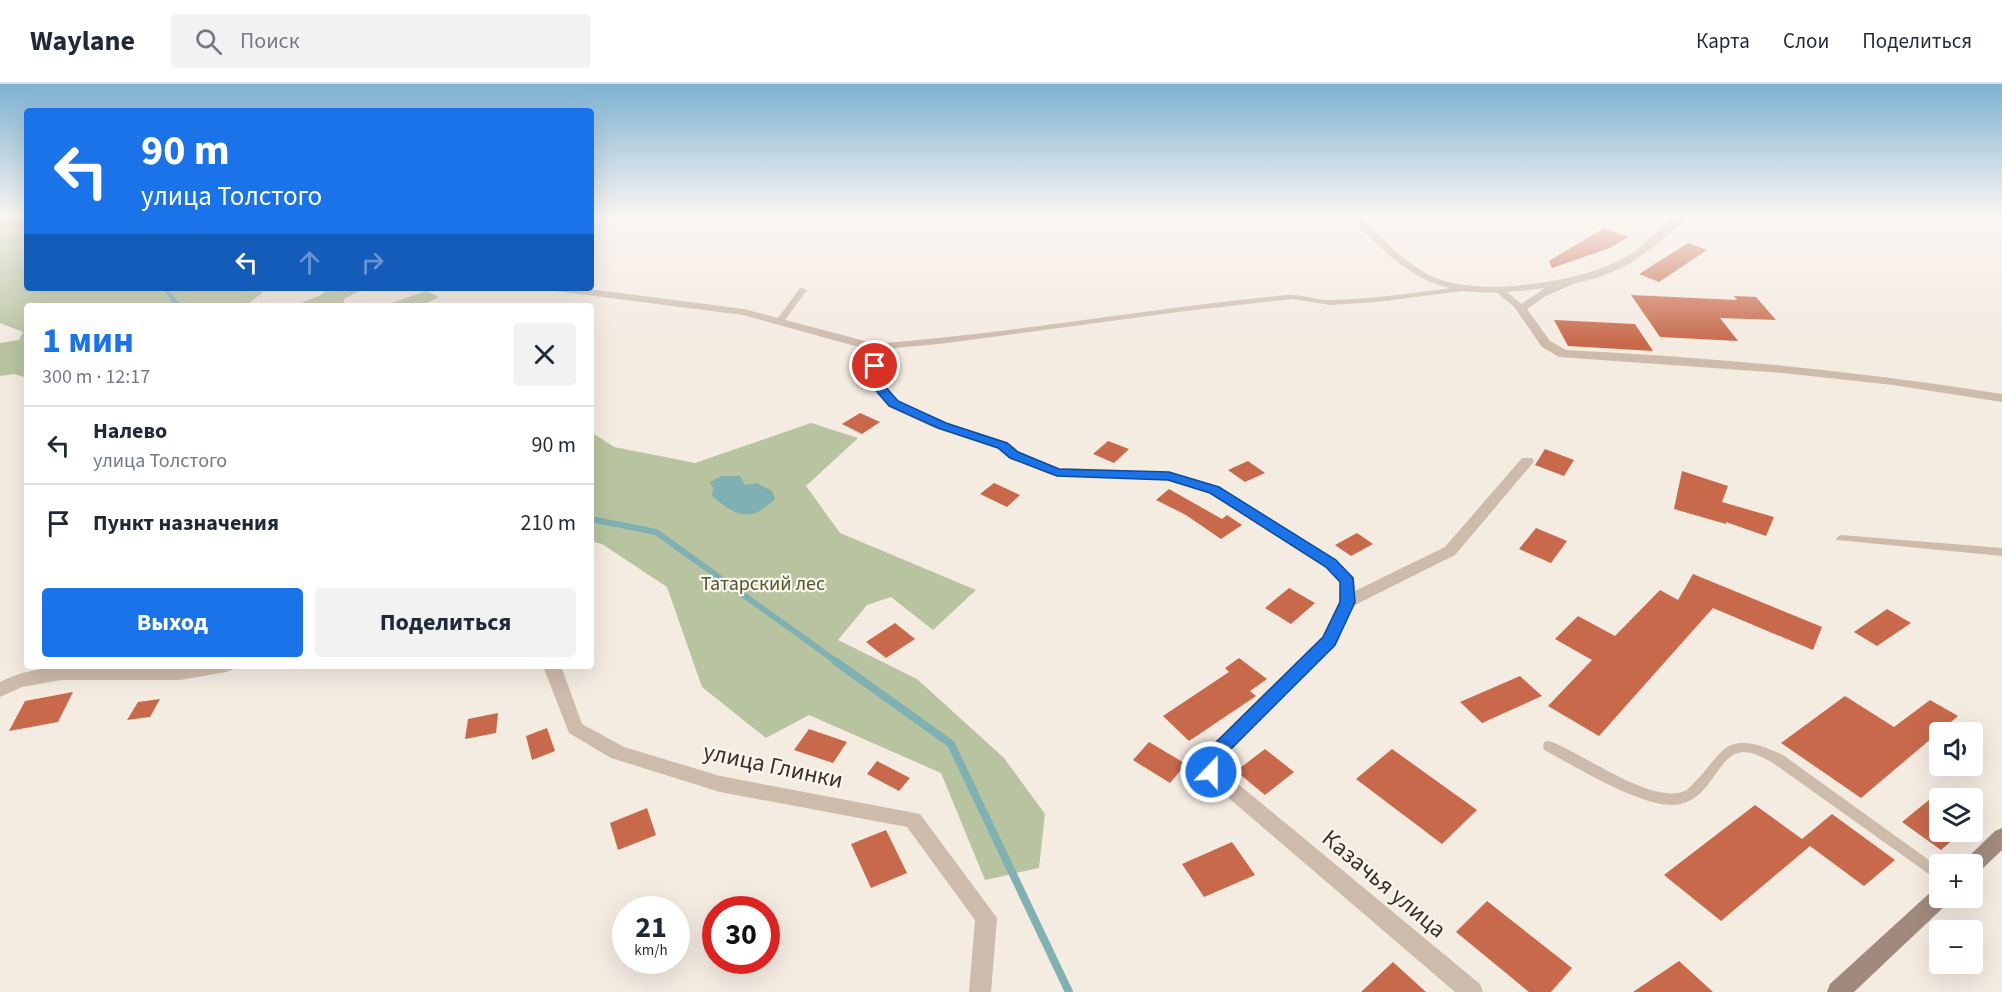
<!DOCTYPE html>
<html lang="ru">
<meta charset="utf-8">
<style>
:root{--surface:#fff;--page:#f2f2f3;--text:#1f2937;--muted:#747a83;--line:#e0e1e3;--accent:#1a73e8}
body{margin:0;font-family:"Source Sans 3",sans-serif;background:var(--page);color:var(--text);height:100vh;display:flex;flex-direction:column;font-size:22px;white-space:nowrap}
*{box-sizing:border-box;margin:0}
p{font-size:20px;color:var(--muted)}
.icon{flex:none;width:33px;height:33px;fill:none;stroke:currentColor;stroke-width:2;stroke-linecap:round;stroke-linejoin:round}
.map{position:relative;flex:1;overflow:hidden}
.panel{position:absolute;left:24px;top:219px;width:570px;height:366px;display:flex;flex-direction:column;background:var(--surface);border-radius:6px;box-shadow:0 6px 24px #0002}
.panel>*{flex:none}
.banner{position:absolute;left:24px;top:24px;width:570px;height:183px;border-radius:6px;box-shadow:0 6px 24px #0002;background:#1a73e8;color:#fff;overflow:hidden}
.controls{position:absolute;left:1929px;top:638px;display:grid;gap:12px}
.controls a{display:grid;place-items:center;width:54px;height:54px;border-radius:6px;background:var(--surface);box-shadow:0 6px 24px #0002;font-size:30px}
.speed{position:absolute;left:612px;top:812px;display:flex;gap:12px;font-size:30px;font-weight:700;text-align:center}
.speed>*{display:grid;place-content:center;width:78px;height:78px;border-radius:50%;background:var(--surface);box-shadow:0 6px 24px #0002;line-height:1}
.speed small{font-size:15px;font-weight:400}
.speed .limit{border:9px solid #d22;background:#fff;color:#111}
.pin{position:absolute;display:grid;place-items:center;width:51px;height:51px;color:#fff;margin:-26px;border:3px solid #fff;border-radius:50%;box-shadow:0 2px 6px #0007}
.me{position:absolute;width:66px;margin:-33px;rotate:22deg;stroke-linejoin:round;filter:drop-shadow(0 0 4px #0008)}
.turn{display:flex;align-items:center;gap:21px;height:126px;padding:0 18px;font-size:27px}
.turn .icon{width:78px;height:78px;stroke-width:2.5}
.turn b{display:block;font-size:42px;line-height:51px}
.lanes{display:flex;align-items:center;height:57px;padding:0 18px;background:#0003;justify-content:center;gap:30px;direction:ltr}
.lanes .off{opacity:.35}
.round{display:grid;place-items:center;flex:none;width:63px;height:63px;border-radius:6px;background:var(--page)}
.summary{display:flex;align-items:center;justify-content:space-between;height:102px;padding:0 18px}
h1{font-size:36px;font-weight:700;line-height:45px;color:var(--accent)}
.action{display:flex;gap:12px;margin-top:auto;padding:12px 18px}
.action a{flex:1;height:69px;border-radius:6px;background:var(--accent);color:#fff;font-size:24px;font-weight:700;line-height:69px;text-align:center}
.action a+a{background:var(--page);color:var(--text)}
ul{padding:0;list-style:none}
li{display:flex;align-items:center;gap:18px;height:78px;padding:0 18px;border-top:2px solid var(--line)}
li div{flex:1}
li b{display:block;font-size:22px}
li em{font-style:normal}
header{display:flex;align-items:center;gap:36px;box-sizing:border-box;height:84px;padding:0 30px;background:var(--surface);border-bottom:2px solid var(--line)}
header strong{font-size:28px}
nav{display:flex;gap:33px;margin-inline-start:auto;font-size:21px}
.search{width:420px;height:54px;background:var(--page);display:flex;align-items:center;gap:15px;box-sizing:border-box;padding:0 21px;border-radius:6px;color:var(--muted);font-size:22px}
.map>svg:first-child{display:block}
</style>
<header>
<strong>Waylane</strong>
<div class="search"><svg class="icon" aria-label="search" viewBox="0 0 24 24"><circle cx="10" cy="10" r="6"/><path d="M15 15l6 6"/></svg>Поиск</div>
<nav><a>Карта</a><a>Слои</a><a>Поделиться</a></nav>
</header>
<div class="map">
<svg width="2002" height="908" viewBox="0 0 2002 908">
<rect width="100%" height="100%" fill="#f4ebe1"/>
<g fill="#b8c4a0">
<path d="M0,132H27V204H248L263,208L245,222H27V294L14,290L0,292V259L19,256L23,248L0,239Z"/>
<path d="M330,204H365L344,215V222H293L319,212Z"/>
<path d="M426,207L439,213L421,222H383Z"/>
<path d="M811,339L858,354L806,402L840,449L976,506L933,546L891,513L867,521L838,556L917,595L1004,674L1045,730L1039,784L985,796L941,689L809,631L766,654L702,603L667,503L602,460L591,457V348L614,363L695,379Z"/>
</g>
<path fill="#7fb0b2" d="M722,392H740L745,401L757,399L772,407L775,415C749,440 736,432 712,412L713,404L710,398Z"/>
<g fill="none" stroke-linecap="round" stroke-linejoin="round">
<path stroke="#7fb0b2" stroke-width="4.5" d="M165,204L178,222"/>
<path stroke="#7fb0b2" stroke-width="6" d="M591,435L656,448L837,578"/>
<path stroke="#7fb0b2" stroke-width="8" d="M835,577L951,660L1069,908"/>
</g>
<g fill="#c8694b">
<path d="M1604,144L1628,153L1610,164L1552,184L1549,177Z"/>
<path d="M1688,159L1707,166L1659,198L1639,190Z"/>
<path d="M1631,211L1737,216L1734,212L1756,213L1776,236L1720,234L1738,257L1660,253Z"/>
<path d="M1554,236L1635,240L1653,267L1568,262Z"/>
<path d="M860,329L880,338L862,350L842,340Z"/>
<path d="M1108,357L1129,365L1114,379L1093,370Z"/>
<path d="M1545,365L1574,376L1564,392L1535,381Z"/>
<path d="M1248,377L1265,389L1245,398L1228,386Z"/>
<path d="M1682,387L1728,402L1722,418L1774,433L1766,452L1726,438V440L1674,425Z"/>
<path d="M994,399L1020,411L1007,423L980,410Z"/>
<path d="M1169,405L1222,435L1227,431L1242,441L1221,455L1186,431L1156,416Z"/>
<path d="M1536,444L1567,457L1551,479L1519,465Z"/>
<path d="M1357,449L1373,460L1351,472L1335,461Z"/>
<path d="M1693,490L1822,543L1813,566L1713,524L1599,652L1548,622L1592,576L1555,555L1578,532L1615,552L1660,506L1678,516Z"/>
<path d="M1289,504L1315,519L1291,540L1265,524Z"/>
<path d="M1887,525L1911,539L1877,562L1854,548Z"/>
<path d="M895,539L915,555L886,574L866,558Z"/>
<path d="M1239,574L1267,595L1250,607L1256,612L1189,657L1163,632L1229,588L1225,584Z"/>
<path d="M1520,592L1542,612L1482,639L1460,618Z"/>
<path d="M73,608L58,638L9,647L25,617Z"/>
<path d="M1845,612L1894,643L1930,616L1958,632L1861,714L1781,659Z"/>
<path d="M160,615L150,633L127,636L138,618Z"/>
<path d="M498,629L496,649L465,655L468,635Z"/>
<path d="M547,644L555,667L532,676L526,652Z"/>
<path d="M809,645L847,658L833,679L794,666Z"/>
<path d="M1149,658L1186,680L1170,699L1133,676Z"/>
<path d="M1265,665L1294,688L1265,711L1236,687Z"/>
<path d="M1392,665L1477,726L1442,760L1356,695Z"/>
<path d="M877,677L910,694L899,707L867,690Z"/>
<path d="M1940,707V747H1963L1941,766L1902,738Z"/>
<path d="M1755,721L1802,755L1832,730L1895,776L1864,802L1810,762L1721,837L1664,791Z"/>
<path d="M647,724L656,751L618,766L610,739Z"/>
<path d="M886,746L907,789L871,804L851,760Z"/>
<path d="M1232,758L1255,791L1204,813L1182,780Z"/>
<path d="M1487,817L1572,884L1551,908H1529L1456,848Z"/>
<path d="M1679,877L1713,908H1633Z"/>
<path d="M1393,878L1426,908H1361Z"/>
</g>
<g fill="none" stroke-linecap="round" stroke-linejoin="round">
<g fill="#cdbbac" fill-rule="evenodd">
<path d="M1460,203L1464,205L1463,207L1376,218L1330,221L1292,215L1178,228L939,260L872,266L868,263L872,260C1011,250 1149,224 1288,211C1303,210 1318,217 1333,216C1376,215 1418,208 1460,203Z"/>
<path d="M800,204H803L807,206L782,240H776L775,238Z"/>
<path d="M1496,204H1502L1524,222V226H1518L1496,208Z"/>
<path d="M1841,451L2002,464V472L1837,456L1836,454Z"/>
<path d="M1549,657C1580,667 1658,726 1688,705C1726,669 1721,642 1783,671L1940,784V798L1773,679C1764,674 1754,668 1743,668C1715,670 1712,721 1671,721C1635,720 1577,683 1544,666L1543,662L1544,658Z"/>
</g>
<g fill="#cdbbac" fill-rule="evenodd">
<path d="M1348,132H1358C1381,153 1404,179 1433,193C1479,214 1588,198 1629,171C1641,164 1670,134 1680,132C1682,131 1686,132 1689,132L1655,162L1628,181L1600,193L1573,200L1546,212L1527,225L1550,257L1566,266C1712,273 1857,287 2002,310V318L1893,301L1783,289L1559,273L1542,263L1515,224L1545,204C1472,213 1433,213 1378,161C1368,152 1357,142 1348,132Z"/>
<path d="M549,204H581L744,225L876,260L883,300L899,317L947,339L1008,358L1019,368L1059,384L1169,388L1219,403L1336,476L1354,493L1355,507L1445,463L1522,374H1532L1534,377L1532,380L1455,471L1353,522L1335,561L1219,677L1220,685L1480,900L1483,908H1455L1204,693C1201,686 1200,677 1203,670L1322,553L1339,518L1340,498L1326,484L1209,409L1168,396L1052,391L1009,374L998,364L937,345L889,323L871,301L866,265L743,231L555,207Z"/>
<path d="M100,582H235L232,586L226,588L180,596H61L22,603L0,613V598C31,582 66,582 100,582Z"/>
<path d="M543,582H561L582,640L624,663L720,692L920,730L997,834L991,908H969L975,836L907,743L720,708L611,674L569,649Z"/>
</g>
<g fill="#a18a7d" fill-rule="evenodd">
<path d="M2002,744V766L1979,788L1972,791V780H1963L1965,776L1995,747Z"/>
<path d="M1940,804V813H1950L1947,820L1854,908H1827L1830,900L1933,806Z"/>
</g>
</g>
<linearGradient id="sky" x2="0" y2="1"><stop stop-color="#7eb2d2"/><stop offset="0.51" stop-color="#faf6f2"/><stop offset="1" stop-color="#faf6f2" stop-opacity="0"/></linearGradient>
<rect width="2002" height="259" fill="url(#sky)"/>
<path fill="#1a73e8" stroke="#114b97" stroke-width="1.5" d="M875,279L880,282L883,300L898,317L946,339L1007,359L1018,368L1059,385L1169,388L1219,403L1336,476L1353,494L1355,518L1335,561L1219,677L1220,688L1217,693L1211,695L1205,693L1202,675L1204,670L1323,553L1340,518V498L1326,483L1210,409L1168,396L1057,392L1010,374L998,364L938,344L889,322L871,301L869,282Z"/>
<g text-anchor="middle" dominant-baseline="central" stroke-width="4.5" stroke-linejoin="round" paint-order="stroke">
<g font-size="20" fill="#4a5a2e" stroke="#fbf5ee">
<text x="763" y="500">Татарский лес</text>
</g>
<g font-size="24" fill="#3b302b" stroke="#fbf5ee">
<text transform="translate(773 682) rotate(12)">улица Глинки</text>
<text transform="translate(1384 800) rotate(40)">Казачья улица</text>
</g>
</g>
</svg>
<div class="controls">
<a><svg class="icon" aria-label="sound" viewBox="0 0 24 24"><path d="M4 9h4l5-4v14l-5-4H4zM17 9q2 3 0 6"/></svg></a>
<a><svg class="icon" aria-label="layers" viewBox="0 0 24 24"><path d="M12 4l9 5-9 5-9-5zM3 14l9 5 9-5"/></svg></a>
<a>+</a>
<a>−</a>
</div>
<div class="speed"><div>21<small>km/h</small></div><div class="limit">30</div></div>
<div class="pin" style="left:875px;top:282px;background:#d93025"><svg class="icon" aria-label="arrive" viewBox="0 0 24 24"><path d="M6 21V4h12l-3 4 3 4H6"/></svg></div>
<svg class="me" style="left:1211px;top:688px" viewBox="-20 -20 40 40"><circle r="17" fill="#1a73e8" stroke="#fff" stroke-width="3"/><path d="M0-11L8 9 0 5-8 9z" fill="#fff"/></svg>
<div class="banner">
<div class="turn"><svg class="icon" aria-label="left" viewBox="0 0 24 24"><path d="M17 20v-9H6M10 6l-5 5 5 5"/></svg><div><b>90 m</b>улица Толстого</div></div>
<div class="lanes"><svg class="icon" aria-label="left" viewBox="0 0 24 24"><path d="M17 20v-9H6M10 6l-5 5 5 5"/></svg><svg class="icon off" aria-label="ahead" viewBox="0 0 24 24"><path d="M12 20V5M6 11l6-6 6 6"/></svg><svg class="icon off" aria-label="right" viewBox="0 0 24 24"><path d="M7 20v-9h11M14 6l5 5-5 5"/></svg></div>
</div>
<section class="panel">
<div class="summary"><div><h1>1 мин</h1><p>300 m · 12:17</p></div><a class="round"><svg class="icon" aria-label="close" viewBox="0 0 24 24"><path d="M6 6l12 12M18 6L6 18"/></svg></a></div>
<ul>
<li><svg class="icon" aria-label="left" viewBox="0 0 24 24"><path d="M17 20v-9H6M10 6l-5 5 5 5"/></svg><div><b>Налево</b><p>улица Толстого</p></div><em>90 m</em></li>
<li><svg class="icon" aria-label="arrive" viewBox="0 0 24 24"><path d="M6 21V4h12l-3 4 3 4H6"/></svg><div><b>Пункт назначения</b></div><em>210 m</em></li>
</ul>
<div class="action"><a>Выход</a><a>Поделиться</a></div>
</section>
</div>
